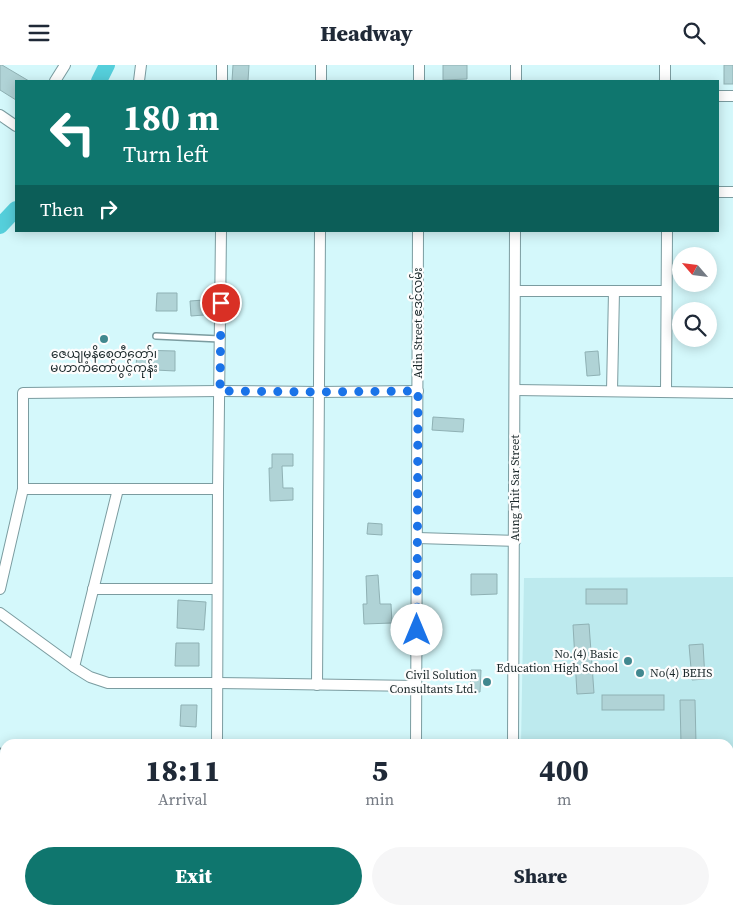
<!DOCTYPE html>
<meta charset="utf-8">
<style>
:root{--surface:#fff;--page:#f6f6f7;--text:#1f2937;--muted:#747a83;--accent:#0f766e}
body{margin:0;font-family:"Source Serif 4","Noto Sans Myanmar",serif;background:var(--page);color:var(--text);height:100vh;display:flex;flex-direction:column;font-size:19px;white-space:nowrap}
*{box-sizing:border-box;margin:0}
p{font-size:16px;color:var(--muted)}
.icon{flex:none;width:28px;height:28px;fill:none;stroke:currentColor;stroke-width:2;stroke-linecap:round;stroke-linejoin:round}
.map{position:relative;flex:1;overflow:hidden}
.panel{position:absolute;left:0px;top:674px;width:734px;height:176px;display:flex;flex-direction:column;background:var(--surface);border-radius:15px 15px 0 0;box-shadow:0 2px 12px #0003}
.panel>*{flex:none}
.hud{position:absolute;left:15px;top:15px;width:704px;height:152px;border-radius:0px;box-shadow:0 2px 12px #0003;background:#0f766e;color:#fff;overflow:hidden}
.needle{width:32px;rotate:298deg}
.fabs{position:absolute;left:672px;top:182px;display:grid;gap:10px}
.fabs a{display:grid;place-items:center;width:45px;height:45px;border-radius:50%;background:var(--surface);box-shadow:0 2px 12px #0003;font-size:25px}
.pin{position:absolute;display:grid;place-items:center;width:42px;height:42px;color:#fff;margin:-21px;border:2px solid #fff;border-radius:50%;box-shadow:0 1px 5px #0007}
.me{position:absolute;width:55px;margin:-28px;rotate:0deg;stroke-linejoin:round;filter:drop-shadow(0 0 4px #0008)}
.turn{display:flex;align-items:center;gap:18px;height:105px;padding:0 25px;font-size:22px}
.turn .icon{width:65px;height:65px;stroke-width:2.5}
.turn b{display:block;font-size:35px;line-height:42px}
.then{display:flex;align-items:center;height:48px;padding:0 25px;background:#0003;gap:10px;font-size:19px}
.eta{display:flex;justify-content:space-evenly;align-items:center;height:85px;text-align:center}
.eta b{font-size:30px;font-weight:800;line-height:35px}
.cta{display:flex;gap:10px;margin-top:auto;padding:10px 25px}
.cta a{flex:1;height:58px;border-radius:30px;background:var(--accent);color:#fff;font-size:20px;font-weight:800;line-height:58px;text-align:center}
.cta a+a{background:var(--page);color:var(--text)}
header{display:flex;justify-content:space-between;align-items:center;height:65px;padding:0 25px;background:var(--surface);font-size:22px;font-weight:800}
.map>svg:first-child{display:block}
</style>
<header><svg class="icon" aria-label="menu" viewBox="0 0 24 24"><path d="M4 6h16M4 12h16M4 18h16"/></svg>Headway<svg class="icon" aria-label="search" viewBox="0 0 24 24"><circle cx="10" cy="10" r="6"/><path d="M15 15l6 6"/></svg></header>
<div class="map">
<svg width="733" height="849" viewBox="0 0 733 849">
<rect width="100%" height="100%" fill="#d4f8fb"/>
<path fill="#bdeaee" d="M733,512V718H729V679H521L524,513Z"/>
<g fill="none" stroke-linecap="round" stroke-linejoin="round">
<g stroke="#55cfdb" stroke-width="16">
<path d="M99,16L107,0"/>
<path d="M0,161L16,144"/>
</g>
</g>
<g fill="#b0d3d6" stroke="#8fb1b4">
<path d="M0,0H2L29,16H16V35L0,25Z"/>
<path d="M233,0H249L248,16H232Z"/>
<path d="M443,0H467V14L443,15Z"/>
<rect x="724" y="0" width="9" height="19"/>
<path d="M157,228H177V246H156Z"/>
<path d="M204,235V250L191,251L190,236Z"/>
<path d="M137,285L175,286V306L136,304Z"/>
<path d="M598,286L600,310L587,311L585,287Z"/>
<path d="M433,352L464,354L463,367L432,365Z"/>
<path d="M272,389H293V401H282L283,423H293V435L270,436L269,403H272Z"/>
<path d="M368,458L382,459V470L367,469Z"/>
<path d="M471,509H497V529L471,530Z"/>
<path d="M378,510L380,539H391L392,558L364,559L363,539H367L366,511Z"/>
<rect x="586" y="524" width="41" height="15"/>
<path d="M178,535L206,537L204,565L177,563Z"/>
<path d="M589,559L594,628L577,629L573,560Z"/>
<path d="M176,578H199V601H175Z"/>
<path d="M703,579L705,614L692,615L689,580Z"/>
<path d="M471,605H481L480,627H470Z"/>
<rect x="602" y="630" width="62" height="15"/>
<path d="M680,635H695L696,679H681Z"/>
<path d="M181,640H197L196,662L180,661Z"/>
</g>
<g fill="none" stroke-linecap="round" stroke-linejoin="round">
<g stroke="#7b9ca0" stroke-width="8">
<path id="lane" d="M156,271L220,274"/>
</g>
<g stroke="#7b9ca0" stroke-width="12">
<g id="street">
<path d="M55,16L65,0"/>
<path d="M139,16L141,0"/>
<path d="M222,16V0"/>
<path d="M321,16V0"/>
<path d="M419,16V0"/>
<path d="M516,16V0"/>
<path d="M665,16V0"/>
<path d="M718,31H733"/>
<path d="M0,50L16,61"/>
<path d="M718,127H733"/>
<path d="M515,226H666"/>
<path d="M515,325L733,328"/>
<path d="M612,326L614,226"/>
<path d="M666,327L667,166"/>
<path d="M23,424H218"/>
<path d="M417,473L515,476"/>
<path d="M0,524L23,424V328L220,326L319,327L418,326"/>
<path d="M93,524H217"/>
<path d="M0,548L74,602L90,612L108,618H217L417,621"/>
<path d="M74,602L118,424"/>
<path d="M317,620L320,166"/>
<path d="M217,679L218,424L221,166"/>
<path d="M416,679L418,166"/>
<path d="M513,679L515,166"/>
<path d="M729,813L733,812"/>
<path d="M0,830H5"/>
<path d="M0,837L5,842"/>
<path d="M9,845L13,849"/>
<path d="M513,845V849"/>
<path d="M215,849V845"/>
<path d="M313,849V845"/>
<path d="M413,849V845"/>
<path d="M614,849V845"/>
<path d="M699,849V845"/>
</g>
</g>
<g stroke="#7b9497" stroke-width="2" stroke-dasharray="5 2.5" stroke-linecap="butt">
<path d="M0,683L5,687"/>
<path d="M729,726H733"/>
</g>
<use href="#lane" stroke="#fff" stroke-width="5"/>
<use href="#street" stroke="#fff" stroke-width="10"/>
</g>
<g fill="none" stroke-linecap="round" stroke-linejoin="round">
<path stroke="#1a73e8" stroke-width="9" stroke-dasharray="0 16.2" d="M221,238L220,326L319,327L418,326L417,565"/>
</g>
<g fill="#41888f" stroke="#fdfdfd" stroke-width="2">
<circle cx="104" cy="274" r="5"/>
<circle cx="628" cy="596" r="5"/>
<circle cx="640" cy="608" r="5"/>
<circle cx="487" cy="617" r="5"/>
</g>
<g text-anchor="middle" dominant-baseline="central" stroke-width="4.5" stroke-linejoin="round" paint-order="stroke">
<g font-size="12" fill="#1a2729" stroke="#fdfdfd">
<text transform="translate(418 258) rotate(-90)">Adin Street ဧဒင်လမ်း</text>
<text transform="translate(515 423) rotate(-90)">Aung Thit Sar Street</text>
</g>
<g font-size="12" fill="#1a2729" stroke="#fdfdfd" text-anchor="end">
<text x="104" y="289" text-anchor="middle">ဇေယျမုနိစေတီတော်၊<tspan x="104" dy="14">မဟာကံတော်ပွင့်ကုန်း</tspan></text>
<text x="618" y="589">No.(4) Basic<tspan x="618" dy="14">Education High School</tspan></text>
<text x="650" y="608" text-anchor="start">No(4) BEHS</text>
<text x="477" y="610">Civil Solution<tspan x="477" dy="14">Consultants Ltd.</tspan></text>
</g>
</g>
</svg>
<div class="fabs">
<a><svg class="needle" viewBox="-14 -14 28 28"><path d="M0-13l5 13h-10z" fill="#e53935"/><path d="M0 13l5-13h-10z" fill="#747a83"/></svg></a>
<a><svg class="icon" aria-label="search" viewBox="0 0 24 24"><circle cx="10" cy="10" r="6"/><path d="M15 15l6 6"/></svg></a>
</div>
<div class="pin" style="left:221px;top:238px;background:#d93025"><svg class="icon" aria-label="arrive" viewBox="0 0 24 24"><path d="M6 21V4h12l-3 4 3 4H6"/></svg></div>
<svg class="me" style="left:417px;top:565px" viewBox="-20 -20 40 40"><circle r="19" fill="#fff"/><path d="M0-13L10 11 0 6-10 11z" fill="#1a73e8"/></svg>
<div class="hud">
<div class="turn"><svg class="icon" aria-label="left" viewBox="0 0 24 24"><path d="M17 20v-9H6M10 6l-5 5 5 5"/></svg><div><b>180 m</b>Turn left</div></div>
<div class="then">Then<svg class="icon" aria-label="right" viewBox="0 0 24 24"><path d="M7 20v-9h11M14 6l5 5-5 5"/></svg></div>
</div>
<section class="panel">
<div class="eta">
<div><b>18:11</b><p>Arrival</p></div>
<div><b>5</b><p>min</p></div>
<div><b>400</b><p>m</p></div>
</div>
<div class="cta"><a>Exit</a><a>Share</a></div>
</section>
</div>
